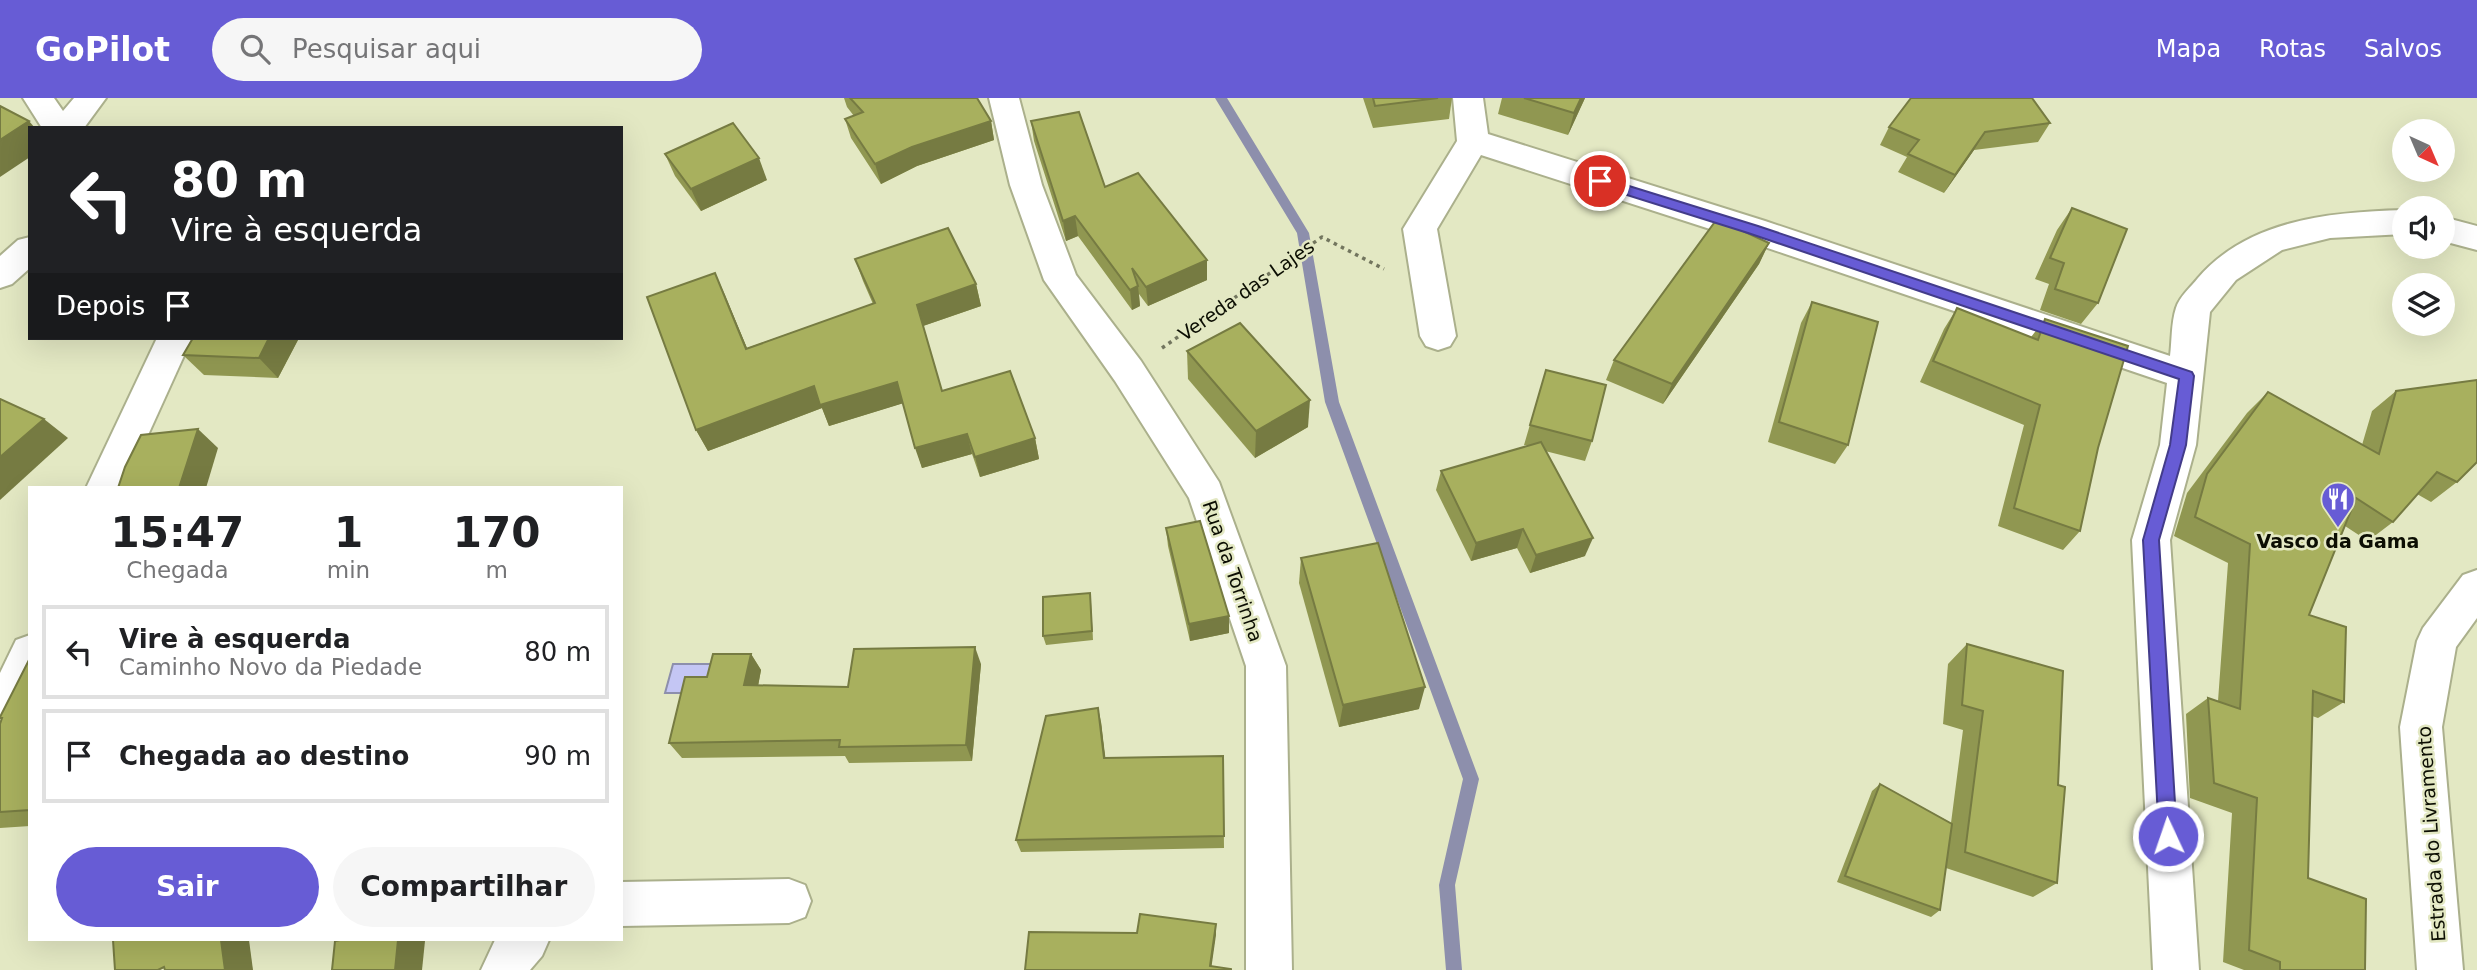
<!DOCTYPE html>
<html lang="pt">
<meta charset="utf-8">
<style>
:root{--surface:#fff;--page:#f6f6f6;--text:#202124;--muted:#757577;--line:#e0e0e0;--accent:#675cd5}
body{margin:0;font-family:"DejaVu Sans",sans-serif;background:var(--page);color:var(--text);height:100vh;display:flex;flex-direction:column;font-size:26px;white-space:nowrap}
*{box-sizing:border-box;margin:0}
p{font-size:23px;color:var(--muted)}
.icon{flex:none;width:38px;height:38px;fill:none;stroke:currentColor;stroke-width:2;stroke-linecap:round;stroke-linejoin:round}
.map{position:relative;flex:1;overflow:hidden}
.drawer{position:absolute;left:28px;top:388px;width:595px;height:455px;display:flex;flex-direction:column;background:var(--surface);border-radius:0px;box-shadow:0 7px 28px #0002}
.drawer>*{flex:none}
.top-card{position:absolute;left:28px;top:28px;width:595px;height:214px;border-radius:0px;box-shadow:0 7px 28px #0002;background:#202124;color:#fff;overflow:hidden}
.needle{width:46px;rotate:136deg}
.tools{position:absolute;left:2392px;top:21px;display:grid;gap:14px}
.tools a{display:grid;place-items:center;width:63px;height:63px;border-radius:50%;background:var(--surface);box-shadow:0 7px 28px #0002;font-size:35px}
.pin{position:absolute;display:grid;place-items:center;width:60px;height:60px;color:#fff;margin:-30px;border:4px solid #fff;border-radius:50%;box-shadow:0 2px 7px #0007}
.me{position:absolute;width:77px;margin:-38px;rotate:357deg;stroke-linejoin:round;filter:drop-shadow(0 0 5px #0008)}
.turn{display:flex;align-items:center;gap:24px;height:147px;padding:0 28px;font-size:32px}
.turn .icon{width:91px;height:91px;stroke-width:2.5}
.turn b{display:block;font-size:49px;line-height:60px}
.then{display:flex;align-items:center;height:66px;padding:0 28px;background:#0003;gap:14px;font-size:26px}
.eta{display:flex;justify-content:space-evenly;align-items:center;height:119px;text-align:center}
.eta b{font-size:42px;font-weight:600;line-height:49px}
.cta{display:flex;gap:14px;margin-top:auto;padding:14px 28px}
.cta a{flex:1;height:80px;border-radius:42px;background:var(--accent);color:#fff;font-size:28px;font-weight:600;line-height:80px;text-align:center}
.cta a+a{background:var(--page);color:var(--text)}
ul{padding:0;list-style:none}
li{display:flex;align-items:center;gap:21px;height:94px;margin:0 14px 10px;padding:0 14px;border:4px solid var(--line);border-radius:0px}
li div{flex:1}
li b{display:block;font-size:26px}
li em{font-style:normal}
header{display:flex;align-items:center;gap:42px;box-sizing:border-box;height:98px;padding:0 35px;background:var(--accent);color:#fff}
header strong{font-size:33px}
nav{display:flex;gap:38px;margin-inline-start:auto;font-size:24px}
.search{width:490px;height:63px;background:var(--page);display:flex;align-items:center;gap:18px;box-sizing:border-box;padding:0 24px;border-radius:38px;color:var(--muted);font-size:26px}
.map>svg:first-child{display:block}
</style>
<header>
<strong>GoPilot</strong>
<div class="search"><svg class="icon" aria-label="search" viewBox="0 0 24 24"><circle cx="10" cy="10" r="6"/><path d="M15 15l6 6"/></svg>Pesquisar aqui</div>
<nav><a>Mapa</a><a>Rotas</a><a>Salvos</a></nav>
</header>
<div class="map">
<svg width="2477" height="872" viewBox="0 0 2477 872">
<rect width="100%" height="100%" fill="#e3e8c3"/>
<path fill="#c4c6f4" stroke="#8d8fac" stroke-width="2" d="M673,566H741L719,595H665Z"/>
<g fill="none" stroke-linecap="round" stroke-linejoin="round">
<path fill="#8d8fac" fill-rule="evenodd" d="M1215,0H1227L1309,135L1339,304L1479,681L1455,787L1462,872H1446L1439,787L1463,681L1325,304L1297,135Z"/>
<g stroke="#abb08c" stroke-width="4">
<g id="minor">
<path d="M23,0H54L63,13L74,0H106L84,30H42Z"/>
<path d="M989,0H1019L1042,87L1076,177L1141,263L1219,384L1286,568L1292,872H1246V568L1189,400L1115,283L1044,182L1010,87Z"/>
<path d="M1453,0H1483L1488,36L1765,123L2170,258C2172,243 2171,225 2176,210C2179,199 2191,189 2198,180C2249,121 2331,114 2404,112V136L2330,140L2282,152L2236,182L2210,214L2196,347L2170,442L2199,872H2153L2132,442L2160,347L2167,285L1741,141L1481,57L1437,131L1456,238L1450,248L1438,252L1426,248L1420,238L1403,131L1457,43Z"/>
<path d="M2443,119L2477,128V152L2443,143Z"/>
<path d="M30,139V170L12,186L0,190V158L18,142Z"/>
<path d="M157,240H192L124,390H86Z"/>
<path d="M2477,472V520L2456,549L2442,629L2463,872H2417L2400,629L2417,543L2423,530L2463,477Z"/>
<path d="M30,537V600L15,634L0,639V575L16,542Z"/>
<path d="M789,781L805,787L811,803L805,819L789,825L621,828V784Z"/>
<path d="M495,842H549L542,858L530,872H481Z"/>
</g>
</g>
<path stroke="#72755e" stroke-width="3.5" stroke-dasharray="3.5 4.5" stroke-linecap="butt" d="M1162,250L1322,139L1384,171"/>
<use href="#minor" fill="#fff" fill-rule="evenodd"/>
</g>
<g fill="#909751">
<path d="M844,0H977L991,23L994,42L917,68L881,86L851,40L845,21L854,18L847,9Z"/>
<path d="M1363,0H1452L1449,21L1373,30Z"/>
<path d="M1502,0H1585L1568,37L1498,16Z"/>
<path d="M1031,23L1105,89L1207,162V182L1148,208L1139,196L1140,208L1132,212L1078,138L1066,143L1034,43Z"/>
<path d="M2050,25L2038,44L1974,52L1944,95L1898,74L1907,59L1880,47L1889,29Z"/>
<path d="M665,56L767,82L701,113L675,78Z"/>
<path d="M2072,110L2098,205L2081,226L2040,212L2049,186L2035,181L2057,132Z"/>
<path d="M1769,145L1759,166L1663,306L1606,282L1614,262Z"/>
<path d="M855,161L976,186L981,208L923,228L942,293L1035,340L1039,361L980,379L972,356L922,370L903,305L829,328L822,310L708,353L696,332L715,175L747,250L873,206L863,183Z"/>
<path d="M1812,204L1848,347L1835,366L1768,344L1801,225Z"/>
<path d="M1957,210L2031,239L2045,221L2098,350L2080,433L2063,452L1998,428L2024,327L1920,284L1944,231Z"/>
<path d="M193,240H299L278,280L204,277L183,257Z"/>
<path d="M1187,253L1308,329L1255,360L1188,281Z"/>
<path d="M1546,272L1592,343L1585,363L1545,353L1585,458L1530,475L1517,450L1471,463L1436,392L1441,373L1528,348L1524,347Z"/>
<path d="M2396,293L2457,384L2431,404L2417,396L2393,424L2368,443L2345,428L2309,517L2344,604L2318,620L2312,618L2308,780L2365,872H2244L2223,864L2232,715L2190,700L2186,616L2208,600L2218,603L2228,465L2174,438L2187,395L2247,315L2268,294L2362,347L2372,313Z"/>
<path d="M1166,430L1229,535L1190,543L1168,448Z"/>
<path d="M1301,460L1419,611L1339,629L1299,485Z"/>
<path d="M1091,505L1093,542L1046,547L1043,538Z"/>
<path d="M1967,546L2058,687L2057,785L2033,799L1946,770L1940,812L1931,819L1837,784L1872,693L1880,686L1951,725L1963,632L1943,626L1948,566Z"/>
<path d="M751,556L761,572L758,588L848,589L981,566L972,663L849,665L845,658L682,660L669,645L707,579Z"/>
<path d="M30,560V728L0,730V626L2,622L0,621Z"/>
<path d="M1101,624L1105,660L1223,658L1224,750L1021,754L1016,742Z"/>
</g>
<g fill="#767b42">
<path d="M1581,0H1585L1568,37L1574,15Z"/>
<path d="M29,23L35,30H30V59L0,79V42Z"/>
<path d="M991,23L994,42L917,68L881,86L875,66L912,49Z"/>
<path d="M1985,34L1974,52L1944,95L1955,77Z"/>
<path d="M759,60L767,82L701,113L691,91Z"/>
<path d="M1075,118L1078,138L1066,143L1063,123Z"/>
<path d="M1769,145L1759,166L1663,306L1672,286Z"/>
<path d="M1207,162V182L1148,208L1146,189Z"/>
<path d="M715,175L725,197L756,272L746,251Z"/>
<path d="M976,186L981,208L923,228L917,207Z"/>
<path d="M1138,188L1140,208L1132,212L1130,192Z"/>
<path d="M269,240H299L278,280L259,260Z"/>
<path d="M897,284L904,305L829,328L822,310L708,353L696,332L814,288Z"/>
<path d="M1310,302L1308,329L1255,360L1256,333Z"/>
<path d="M44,321L68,340L0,402V359Z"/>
<path d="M198,331L218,350L206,390H179Z"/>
<path d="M967,336L972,356L922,370L915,350Z"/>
<path d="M1035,340L1039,361L980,379L975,359Z"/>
<path d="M1523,431L1517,450L1471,463L1476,445Z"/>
<path d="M1593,440L1585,458L1530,475L1536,457Z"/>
<path d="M1229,518V535L1190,543L1189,526Z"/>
<path d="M975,549L981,566L972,663L966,647Z"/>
<path d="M751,556L761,572L755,604L744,587Z"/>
<path d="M1425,589L1419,611L1339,629L1343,607Z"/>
<path d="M1098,610L1101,624L1107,673L1104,660Z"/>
<path d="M1216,826V837L1211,872L1210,868Z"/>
<path d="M221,842H249L253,872H225Z"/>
<path d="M398,842H422L425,843L422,872H395Z"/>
</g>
<g fill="#a8b05e" stroke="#767b42" stroke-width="2">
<path d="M850,0H977L991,23L912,49L875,66L845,21L863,14Z"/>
<path d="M1373,0H1438L1375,8Z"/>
<path d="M1524,0H1581L1574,15Z"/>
<path d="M1911,0H2032L2050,25L1985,34L1955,77L1908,56L1919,42L1889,29Z"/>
<path d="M0,8L29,23L0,42Z"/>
<path d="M1079,14L1105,89L1138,75L1207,162L1146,189L1132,170L1138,188L1130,192L1075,118L1063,123L1031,23Z"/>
<path d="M733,25L759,60L691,91L665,56Z"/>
<path d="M2072,110L2127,131L2098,205L2055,191L2064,165L2050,160Z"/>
<path d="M1717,121L1769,145L1672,286L1614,262Z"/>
<path d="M948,130L976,186L917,207L942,293L1010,273L1035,340L975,359L967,336L915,350L897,284L820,307L814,288L696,332L647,199L715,175L746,251L875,205L855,161Z"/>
<path d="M1812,204L1878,224L1848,347L1779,324Z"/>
<path d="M1957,210L2038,242L2045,221L2128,248L2098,350L2080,433L2014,410L2040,307L1933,263Z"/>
<path d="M1240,225L1310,302L1256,333L1187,253Z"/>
<path d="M193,240H269L259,260L183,257Z"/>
<path d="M1546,272L1606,287L1592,343L1530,327Z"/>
<path d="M2477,282V364L2457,384L2437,374L2393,424L2356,400L2309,517L2346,529L2344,604L2313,593L2308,780L2366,801L2365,872H2280V864L2249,852L2257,700L2214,685L2208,600L2240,611L2250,446L2195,419L2207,376L2268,294L2379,356L2396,293Z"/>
<path d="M0,301L44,321L0,359Z"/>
<path d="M198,331L179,390H118L125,369L141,337Z"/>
<path d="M1541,344L1593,440L1536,457L1523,431L1476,445L1441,373Z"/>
<path d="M1200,423L1229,518L1189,526L1166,430Z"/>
<path d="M1378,445L1425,589L1343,607L1301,460Z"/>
<path d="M1090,495L1092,533L1043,538V499Z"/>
<path d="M1967,546L2063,573L2058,687L2065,689L2057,785L1965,754L1983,613L1962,607Z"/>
<path d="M975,549L966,647L839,649L840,642L669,645L685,579H707L713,556H751L744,587L848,589L854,551Z"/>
<path d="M30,560V712L0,714V626L2,620H0V619Z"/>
<path d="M1098,610L1104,660L1223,658L1224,738L1016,742L1046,618Z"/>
<path d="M1880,686L1952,726L1940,812L1845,778Z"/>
<path d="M1140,816L1216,826L1210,868L1231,871V872H1025L1029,834L1137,835Z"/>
<path d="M113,842H221L225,872H165L164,869L158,872H115Z"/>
<path d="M340,842H398L395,872H332L335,843Z"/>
</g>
<path fill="#675cd5" stroke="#433c8a" stroke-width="2" d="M1600,79L1758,128L2192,274L2194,278L2186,347L2159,442L2177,738L2174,744L2168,746L2162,744L2159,738L2143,442L2170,347L2179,281L1748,135L1595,87L1594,83Z"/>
<defs>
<g id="restaurant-pin" transform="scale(1.75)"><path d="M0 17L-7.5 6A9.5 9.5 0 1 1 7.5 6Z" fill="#675cd5" stroke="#e3e8c3"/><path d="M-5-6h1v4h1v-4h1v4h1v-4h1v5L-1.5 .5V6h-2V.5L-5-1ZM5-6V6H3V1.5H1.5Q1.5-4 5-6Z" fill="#fff"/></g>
</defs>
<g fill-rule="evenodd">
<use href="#restaurant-pin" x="2338" y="401"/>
</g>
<g text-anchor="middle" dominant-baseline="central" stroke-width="5" stroke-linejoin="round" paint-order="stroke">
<g font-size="19" fill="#0c0e03" stroke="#e3e8c3">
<text transform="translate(1246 192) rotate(-35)">Vereda das Lajes</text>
<text transform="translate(1233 473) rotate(71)">Rua da Torrinha</text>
<text transform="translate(2431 736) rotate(-94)">Estrada do Livramento</text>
</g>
<g font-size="19" font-weight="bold" fill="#0c0e03" stroke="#e3e8c3">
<text x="2338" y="443">Vasco da Gama</text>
</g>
</g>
</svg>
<div class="tools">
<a><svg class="needle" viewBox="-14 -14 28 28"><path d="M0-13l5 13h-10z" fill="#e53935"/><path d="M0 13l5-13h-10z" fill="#757577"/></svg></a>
<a><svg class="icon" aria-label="sound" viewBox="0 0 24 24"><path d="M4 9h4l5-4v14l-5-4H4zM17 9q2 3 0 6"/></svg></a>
<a><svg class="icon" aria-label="layers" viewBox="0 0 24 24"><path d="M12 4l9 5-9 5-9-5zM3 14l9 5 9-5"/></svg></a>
</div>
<div class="pin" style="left:1600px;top:83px;background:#d93025"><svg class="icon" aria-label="arrive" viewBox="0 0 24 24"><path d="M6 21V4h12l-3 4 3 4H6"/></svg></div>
<svg class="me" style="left:2168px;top:738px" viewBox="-20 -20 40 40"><circle r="17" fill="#675cd5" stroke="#fff" stroke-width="3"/><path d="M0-11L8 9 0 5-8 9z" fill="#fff"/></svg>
<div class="top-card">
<div class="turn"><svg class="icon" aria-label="left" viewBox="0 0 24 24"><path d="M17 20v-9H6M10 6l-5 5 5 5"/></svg><div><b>80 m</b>Vire à esquerda</div></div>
<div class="then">Depois<svg class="icon" aria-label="arrive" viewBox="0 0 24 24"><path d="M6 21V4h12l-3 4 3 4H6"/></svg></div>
</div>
<section class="drawer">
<div class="eta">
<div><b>15:47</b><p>Chegada</p></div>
<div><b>1</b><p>min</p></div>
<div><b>170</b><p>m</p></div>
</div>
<ul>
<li><svg class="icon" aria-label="left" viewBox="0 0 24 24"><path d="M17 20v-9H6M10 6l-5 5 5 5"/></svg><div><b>Vire à esquerda</b><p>Caminho Novo da Piedade</p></div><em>80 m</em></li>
<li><svg class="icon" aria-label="arrive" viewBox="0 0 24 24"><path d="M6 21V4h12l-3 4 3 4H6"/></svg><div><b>Chegada ao destino</b></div><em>90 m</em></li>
</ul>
<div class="cta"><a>Sair</a><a>Compartilhar</a></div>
</section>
</div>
